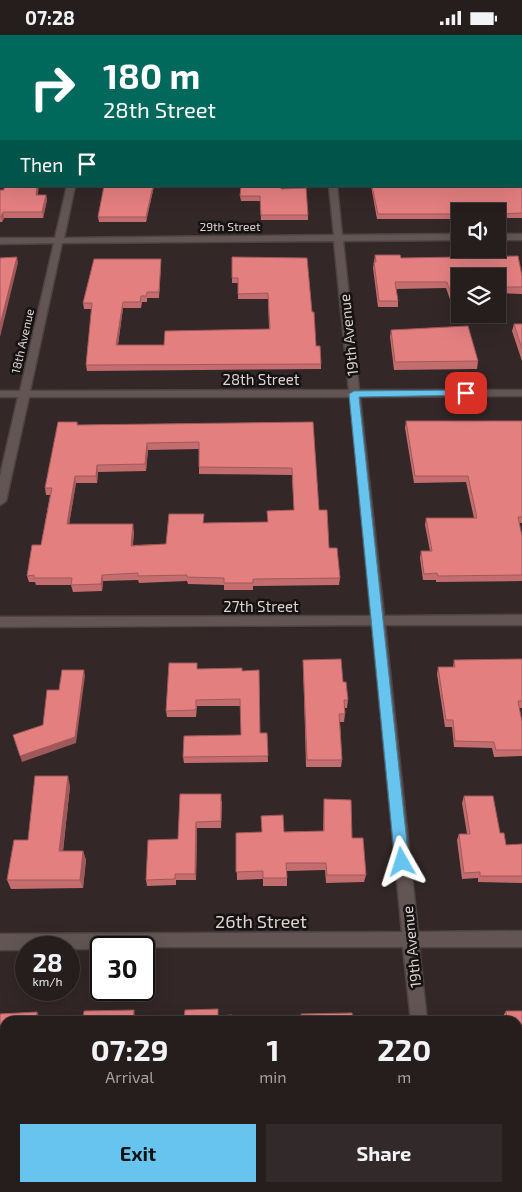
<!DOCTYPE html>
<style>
:root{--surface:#261d1d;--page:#322a2a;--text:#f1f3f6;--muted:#a4a2a4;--line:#423b3b;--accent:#67c4ef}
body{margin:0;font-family:"Exo 2",sans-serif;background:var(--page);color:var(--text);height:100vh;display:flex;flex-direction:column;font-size:19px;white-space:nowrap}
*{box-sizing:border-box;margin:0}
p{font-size:16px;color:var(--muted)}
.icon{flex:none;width:28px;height:28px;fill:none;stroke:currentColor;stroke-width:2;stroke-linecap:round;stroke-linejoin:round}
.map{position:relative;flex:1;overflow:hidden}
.details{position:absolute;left:0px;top:981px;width:522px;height:176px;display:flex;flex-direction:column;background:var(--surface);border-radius:15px 15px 0 0;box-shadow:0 5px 20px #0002,0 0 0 1px var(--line)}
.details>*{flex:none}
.hud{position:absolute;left:0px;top:0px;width:522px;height:152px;box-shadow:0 5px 20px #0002,0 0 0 1px var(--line);background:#00695c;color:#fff;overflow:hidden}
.tools{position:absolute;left:451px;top:168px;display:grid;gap:10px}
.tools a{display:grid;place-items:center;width:55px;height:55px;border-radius:0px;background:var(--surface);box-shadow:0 5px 20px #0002,0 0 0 1px var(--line);font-size:25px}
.speed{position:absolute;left:15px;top:901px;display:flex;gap:10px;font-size:25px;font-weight:700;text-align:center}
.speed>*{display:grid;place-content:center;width:65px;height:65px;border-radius:50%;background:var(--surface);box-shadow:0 5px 20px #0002,0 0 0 1px var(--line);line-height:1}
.speed small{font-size:12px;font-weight:400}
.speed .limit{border:2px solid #111;border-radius:8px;background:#fff;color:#111}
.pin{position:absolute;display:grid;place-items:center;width:42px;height:42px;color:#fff;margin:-21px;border-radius:10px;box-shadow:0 2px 8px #0006}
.me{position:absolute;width:55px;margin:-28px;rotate:354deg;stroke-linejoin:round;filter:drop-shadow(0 0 4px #0008)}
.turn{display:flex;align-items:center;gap:18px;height:105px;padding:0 20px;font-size:22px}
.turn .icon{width:65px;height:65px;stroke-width:2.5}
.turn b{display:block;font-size:35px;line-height:42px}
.then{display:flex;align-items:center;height:48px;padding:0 20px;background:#0003;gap:10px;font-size:19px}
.eta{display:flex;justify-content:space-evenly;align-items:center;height:85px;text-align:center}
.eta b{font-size:30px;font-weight:700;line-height:35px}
.cta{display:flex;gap:10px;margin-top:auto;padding:10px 20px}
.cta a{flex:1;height:58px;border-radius:0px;background:var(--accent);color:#111;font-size:20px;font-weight:700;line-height:58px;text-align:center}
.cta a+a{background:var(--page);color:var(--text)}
.status{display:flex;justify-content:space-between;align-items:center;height:35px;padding:0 25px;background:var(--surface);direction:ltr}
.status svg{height:14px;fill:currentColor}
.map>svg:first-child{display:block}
</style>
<div class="status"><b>07:28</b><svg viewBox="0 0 49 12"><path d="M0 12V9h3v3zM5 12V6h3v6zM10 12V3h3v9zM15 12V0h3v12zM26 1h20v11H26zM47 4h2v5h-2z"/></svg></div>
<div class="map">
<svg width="522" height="1157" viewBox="0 0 522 1157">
<rect width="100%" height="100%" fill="#332727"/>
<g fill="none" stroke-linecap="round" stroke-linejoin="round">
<g stroke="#4c4343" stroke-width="3">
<g id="street">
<rect x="99" y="0" width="6" height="1"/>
<rect x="309" y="0" width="6" height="1"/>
<path d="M67,151H75L64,203L334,200L329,151H337L342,200L460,199V205L343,206L359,355H522V361L360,362L384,581L522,580V590H385L418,897L522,896V912H419L427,986H411L403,912H101V914H69V912H26V915H0V899L402,897L372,590L0,592V582L371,581L350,362H29L6,466L0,470V441L18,362H0V356H20L54,208L0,209V203H55ZM334,206L349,355L30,356L62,208Z"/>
<rect x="498" y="199" width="24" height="6"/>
<path d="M428,1152H446L447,1157H429Z"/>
</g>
</g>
<use href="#street" fill="#625554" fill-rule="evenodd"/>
</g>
<g fill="#c46d6e" fill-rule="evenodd">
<path d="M522,88V183H498V176H460V184H377L371,151H521Z"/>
<path d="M104,151H154L146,187H99L98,182Z"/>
<path d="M281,154L308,180V185H261L260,166H241L240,161Z"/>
<path d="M0,155L38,160H46L47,165L43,183H4L2,187H0Z"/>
<path d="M375,220L401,223L522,241V259L499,258L501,267L500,273H498V241H460V273H453L446,253L396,254L398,266V272H378L373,233Z"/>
<path d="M232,222L312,277L316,311L321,329V334L87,336L86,330L92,274H84L83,268L161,224V229L159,263H147V267H142L141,273H123L118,310H164L269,294L268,264H238V248H232Z"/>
<path d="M514,289H522V326L512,296Z"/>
<path d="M391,295L478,326L477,334L394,335L390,302Z"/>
<path d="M406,386H522V488H519L522,501V546L436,547V545H423L420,523L421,516H430L425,490L426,483H474L466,447L414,448L405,393Z"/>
<path d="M77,387L78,390L313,387L319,475L329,513L340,543L339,550L253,551V555H224V550L188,549L187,546L139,548L138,545L103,546L102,556L73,557L71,550H36L35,547H29L27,541L41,510L50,460H46L45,453ZM199,414V439L292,440L294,475L267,476L268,487L204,488L166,509L133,510L134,496L69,489L76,448H97L98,437L146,436L148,415Z"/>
<path d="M522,624V673H519L522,687V721L494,722L492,713L454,712L452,692H445L437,639L438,632H453L454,625Z"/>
<path d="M303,625L343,647L348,665L347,673H344L345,679L344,687H340L342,725L341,732H306Z"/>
<path d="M198,634L242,636L260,698H267L268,727L184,728L183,722L241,700V671H197L196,682H167L166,676Z"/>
<path d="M70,751L63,816H83L86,825L83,853L11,854L7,845L28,805Z"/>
<path d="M180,759L222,766L221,793H197L196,845H176V850L147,851L146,845L178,804Z"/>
<path d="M464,761L500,798L506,810L522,809V848L478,847V843L462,844L457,805L459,799H467L462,768Z"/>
<path d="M324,764L352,803L366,840L364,847L326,848L325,835L287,836V851H263V844L237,845L236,798L323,796Z"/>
<path d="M506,976H522V1036H518V986H504L503,981Z"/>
<path d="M37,977L39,982L5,986V1022H0V979Z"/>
<path d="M518,1085H522V1157H520L518,1139Z"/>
</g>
<g fill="#a0595a">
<path d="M37,151H39L37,165L36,160Z"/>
<path d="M153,151H154L146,187V182Z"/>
<path d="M46,160L47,165L43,183L42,177Z"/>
<path d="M3,177L4,183L2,187L1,182Z"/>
<path d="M17,222L18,228L0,302V290Z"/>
<path d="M123,267V273L117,316L116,310Z"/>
<path d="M147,408L148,415L146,436L145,429Z"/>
<path d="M97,430L98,437L97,448L96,441Z"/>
<path d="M75,441L76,448L68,496L67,489Z"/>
<path d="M133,489L134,496L132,517L131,511Z"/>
<path d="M102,540L103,546L102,556L101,549Z"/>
<path d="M84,635L85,641L76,708L22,727L20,721Z"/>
<path d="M68,741L70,751L62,825L59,816Z"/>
<path d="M196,787L197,793L196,845L195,839Z"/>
<path d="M83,816L86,825L83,853L80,845Z"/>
<path d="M134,975L135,981V986H133Z"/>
<path d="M37,977L39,982V986H36Z"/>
<path d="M1,1130L3,1133L0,1157V1138Z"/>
<path d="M86,1152H89L88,1157H86Z"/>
</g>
<g fill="#e47f80" stroke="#a0595a" fill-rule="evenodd">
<path d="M1,0H75L74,1H1Z"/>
<rect x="134" y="0" width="152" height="1"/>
<path d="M398,0H521L522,1V81H521V1H398Z"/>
<rect x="0" y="2" width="1" height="80"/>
<rect x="0" y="88" width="1" height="26"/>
<path d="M521,88H522V178L498,179V176H460V179H378L372,151H521Z"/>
<path d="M4,151H37L36,160H46L42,177H3L1,182H0V155H4Z"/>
<path d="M104,151H153L146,182H98Z"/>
<path d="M241,151H281V154L306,153L308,180H261L260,161H240Z"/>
<path d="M375,220H400L401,223L518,221L522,241V252H498L501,267H498V241H460V267H454L447,247H395L398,266H379L374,227H376Z"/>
<path d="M17,222L0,290V223Z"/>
<path d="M232,222L307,223L312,277H314L316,311H320L321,329L86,330L92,268H83L94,224H161L159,257H147L146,261H141L140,267H123L116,310H164L165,296L270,294L268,258L238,259V243H232Z"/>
<path d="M514,289H522V314Z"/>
<path d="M468,291L478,326L395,327L391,295Z"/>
<path d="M406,386H522V482H518L522,501V540L438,541L437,538L424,539L421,516H432L426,483H477L468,441H415Z"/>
<path d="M58,387H77V390L313,387L319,475H327L329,513H337L340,543L253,544V548H224V543L187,542V540L138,541V538L102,540L101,549L71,550L72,543H34V540L27,541L32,510H41L52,453H45ZM199,407V432L292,433L294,475L267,476L268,487L203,488L204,479H169L166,509L131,511L133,489H67L75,441H96L97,430L145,429L147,408Z"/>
<path d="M341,624L343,647H346L348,665H344L345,679H339L342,725H307L303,625Z"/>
<path d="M522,624V666H518L522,687V715H496L494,707L455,706L453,685H446L438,632H455L454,625Z"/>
<path d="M169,628H197V634L242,633V636L259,635L260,698H267L268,721L183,722L184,701L241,700L240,664L196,665V675L166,676Z"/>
<path d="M62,635H84L75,702L20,721L13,700L43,690L47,655H59Z"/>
<path d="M35,741H68L59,816H83L80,845H7L14,805H28Z"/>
<path d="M180,759H221V786L196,787L195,839H175V844L146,845L148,805L178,804Z"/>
<path d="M464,761H493L500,798H504L506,810L522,809V841H480V837L464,838L459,799H470Z"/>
<path d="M324,764L351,765L352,803H363L366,840H327L326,828H286L287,843H263V836L236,837V798L262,797L261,781L283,780L284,797L324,796Z"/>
<path d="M218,974V981L232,980V986H184L185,975Z"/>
<path d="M134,975L133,986H83L84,976Z"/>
<path d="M506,976H522V1031H521L519,1016H518V986H507Z"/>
<path d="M37,977L36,986H5V1017H0V979Z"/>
<path d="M352,978L353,986H301V979Z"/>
<path d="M518,1085H522V1151L518,1112Z"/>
<path d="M46,1152H86V1157H45Z"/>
<path d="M121,1152H164V1157H120Z"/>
<rect x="219" y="1152" width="85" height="5"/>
<path d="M341,1152H362V1157H342Z"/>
</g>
<path fill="#67c4ef" stroke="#437f9b" d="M466,355L471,358L469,360L359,362L409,827L407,831L402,833L397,831L395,827L349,359L354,356Z"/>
<g text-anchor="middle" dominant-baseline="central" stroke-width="5" stroke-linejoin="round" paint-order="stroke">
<g font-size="12" fill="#dcd4d4" stroke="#171212">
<text x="230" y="191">29th Street</text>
<text transform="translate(22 306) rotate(-77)">18th Avenue</text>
</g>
<g font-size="15" fill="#dcd4d4" stroke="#171212">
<text transform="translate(348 300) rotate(-96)">19th Avenue</text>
<text x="261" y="344">28th Street</text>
<text x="261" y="571">27th Street</text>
<text transform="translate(411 912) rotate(-96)">19th Avenue</text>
</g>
<g font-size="18" fill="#dcd4d4" stroke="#171212">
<text x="261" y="886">26th Street</text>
</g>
</g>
</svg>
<div class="tools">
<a><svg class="icon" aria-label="sound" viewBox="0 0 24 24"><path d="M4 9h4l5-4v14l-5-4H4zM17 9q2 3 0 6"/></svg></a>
<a><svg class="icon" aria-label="layers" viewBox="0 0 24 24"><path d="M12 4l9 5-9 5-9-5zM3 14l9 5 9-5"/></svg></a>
</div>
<div class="speed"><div>28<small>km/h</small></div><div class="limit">30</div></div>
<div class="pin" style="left:466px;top:358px;background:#d93025"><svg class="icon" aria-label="arrive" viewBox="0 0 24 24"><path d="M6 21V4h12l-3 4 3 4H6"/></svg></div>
<svg class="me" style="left:402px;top:827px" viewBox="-20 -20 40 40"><path d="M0-17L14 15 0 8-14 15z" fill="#67c4ef" stroke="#fff" stroke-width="4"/></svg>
<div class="hud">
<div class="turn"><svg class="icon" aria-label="right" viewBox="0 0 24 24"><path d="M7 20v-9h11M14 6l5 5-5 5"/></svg><div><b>180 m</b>28th Street</div></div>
<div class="then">Then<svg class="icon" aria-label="arrive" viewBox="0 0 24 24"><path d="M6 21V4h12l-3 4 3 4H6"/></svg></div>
</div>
<section class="details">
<div class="eta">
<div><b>07:29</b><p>Arrival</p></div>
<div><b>1</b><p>min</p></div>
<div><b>220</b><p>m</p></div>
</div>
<div class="cta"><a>Exit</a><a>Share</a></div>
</section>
</div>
